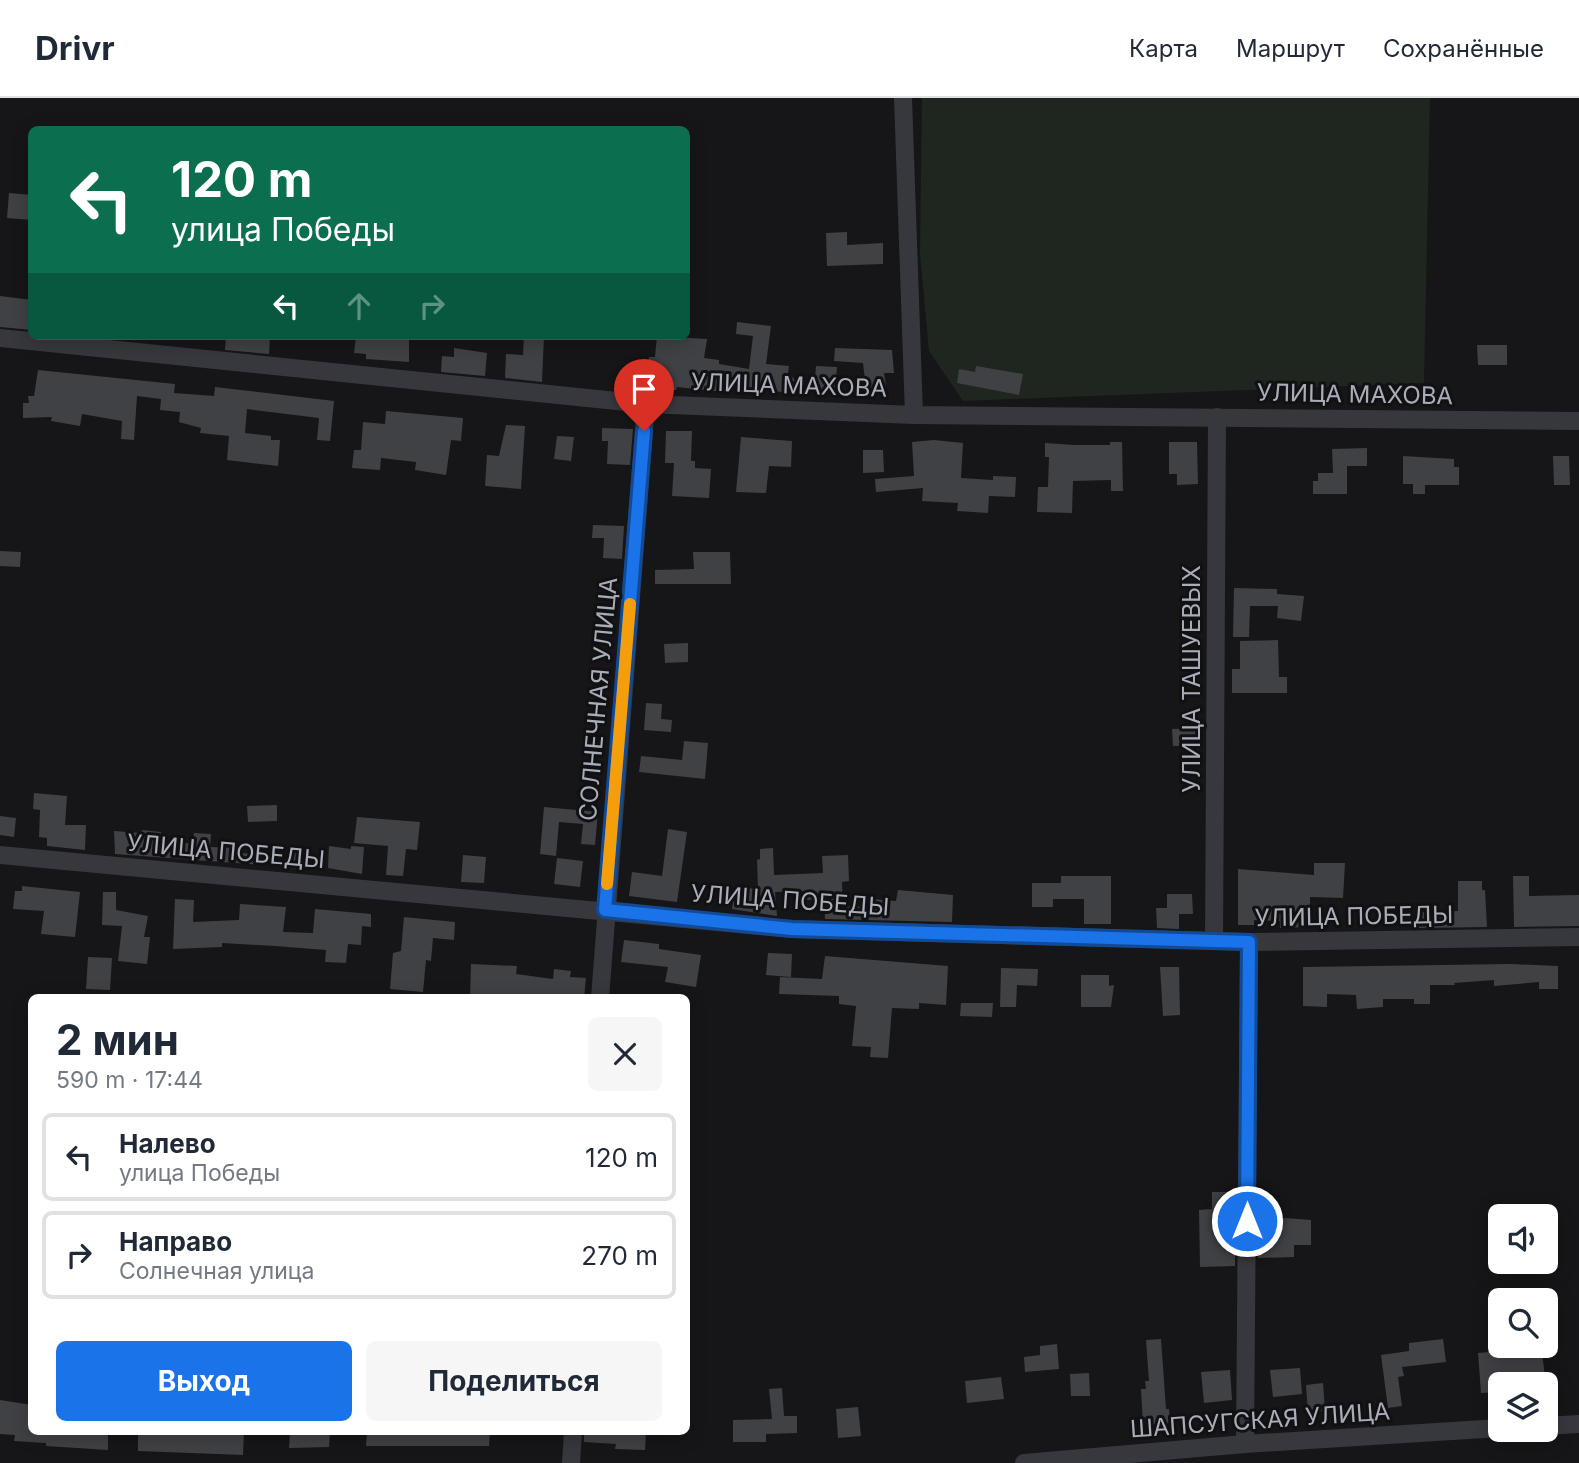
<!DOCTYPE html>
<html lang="ru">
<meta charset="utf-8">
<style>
:root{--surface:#fff;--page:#f6f6f7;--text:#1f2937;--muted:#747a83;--line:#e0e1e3;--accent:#1a73e8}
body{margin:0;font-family:Inter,sans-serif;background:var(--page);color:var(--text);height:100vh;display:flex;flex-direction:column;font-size:26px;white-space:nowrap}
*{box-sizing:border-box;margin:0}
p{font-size:23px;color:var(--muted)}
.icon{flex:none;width:38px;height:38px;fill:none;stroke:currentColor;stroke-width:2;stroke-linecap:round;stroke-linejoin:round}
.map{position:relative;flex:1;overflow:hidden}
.drawer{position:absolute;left:28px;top:896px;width:662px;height:441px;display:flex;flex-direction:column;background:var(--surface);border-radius:10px;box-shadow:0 4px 18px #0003}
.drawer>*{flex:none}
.hud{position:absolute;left:28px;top:28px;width:662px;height:214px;border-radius:10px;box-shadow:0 4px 18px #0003;background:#0b6e4f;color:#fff;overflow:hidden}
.tools{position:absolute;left:1488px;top:1106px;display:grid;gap:14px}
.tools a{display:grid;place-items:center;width:70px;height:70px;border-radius:10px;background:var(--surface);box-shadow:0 4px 18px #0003;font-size:35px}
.pin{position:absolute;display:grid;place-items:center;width:60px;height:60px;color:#fff;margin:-72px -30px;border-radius:50% 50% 50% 0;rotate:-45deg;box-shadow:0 0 7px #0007}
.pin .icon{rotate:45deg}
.me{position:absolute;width:77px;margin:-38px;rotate:0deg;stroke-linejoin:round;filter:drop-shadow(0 0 5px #0008)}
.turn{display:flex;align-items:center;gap:24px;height:147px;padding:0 28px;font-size:32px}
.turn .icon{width:91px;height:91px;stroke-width:2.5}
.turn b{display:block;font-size:49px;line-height:60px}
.lanes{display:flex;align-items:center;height:66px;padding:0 28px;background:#0003;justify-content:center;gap:35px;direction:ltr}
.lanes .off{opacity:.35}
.round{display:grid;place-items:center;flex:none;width:74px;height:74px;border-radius:10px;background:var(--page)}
.summary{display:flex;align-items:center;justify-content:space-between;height:119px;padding:0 28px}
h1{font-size:42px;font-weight:700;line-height:52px}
.button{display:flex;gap:14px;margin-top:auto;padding:14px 28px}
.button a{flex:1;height:80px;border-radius:10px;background:var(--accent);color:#fff;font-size:28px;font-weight:700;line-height:80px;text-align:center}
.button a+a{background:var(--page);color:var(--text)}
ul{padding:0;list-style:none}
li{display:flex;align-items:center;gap:21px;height:88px;margin:0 14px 10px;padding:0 14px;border:4px solid var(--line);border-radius:10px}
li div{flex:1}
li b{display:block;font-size:26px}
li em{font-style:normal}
header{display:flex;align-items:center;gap:42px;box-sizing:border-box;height:98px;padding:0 35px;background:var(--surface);border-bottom:2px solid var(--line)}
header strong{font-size:33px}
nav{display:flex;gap:38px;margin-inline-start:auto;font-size:24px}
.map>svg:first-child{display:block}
</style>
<header>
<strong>Drivr</strong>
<nav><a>Карта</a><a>Маршрут</a><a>Сохранённые</a></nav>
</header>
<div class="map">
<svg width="1579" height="1365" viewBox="0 0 1579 1365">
<rect width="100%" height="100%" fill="#161618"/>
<path fill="#1e261f" d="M922,0H1430L1424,285L963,303L929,253L920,156Z"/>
<g fill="#404145">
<path d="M9,95L32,97V122L7,120Z"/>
<path d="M847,134V147L883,145V166L827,168L826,135Z"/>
<path d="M0,198L32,202V232L0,229Z"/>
<path d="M737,224L771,228L766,266L789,268L788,275L795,282H803L802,297L717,285L716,293L677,289L676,292L646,290L649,259H655L657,238L707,241L704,260L719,262V266L749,271L753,238L736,236Z"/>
<path d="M226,238H270L269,256L225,252Z"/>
<path d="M356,238H409V264L366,261V256L354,255Z"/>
<path d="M524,238H544L542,284L505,280L506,256L523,257Z"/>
<path d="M1477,247H1507V267H1478Z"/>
<path d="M454,250L487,255L485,278L441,274L442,258L454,259Z"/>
<path d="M835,250L892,252L894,275H884L886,288L866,291L863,265L834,263Z"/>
<path d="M816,268L837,269L835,294L814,292Z"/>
<path d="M976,268L1023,276L1019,297L957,285L959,271L975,274Z"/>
<path d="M38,272L175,286L174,295L214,298L215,289L334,303L330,343L317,342L319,320L247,311L245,335L271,338V342H280L278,368L227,362L229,338L200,335L201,330L179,324L180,314L160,312L161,301L137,298L134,342L121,341L122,323L82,316L80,328L51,323L52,319L23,320V305H29L28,298H34Z"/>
<path d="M386,313L463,320L461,343L451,342L446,377L415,372L416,364L381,360L380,372L352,370L354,352H361L363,324L385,326Z"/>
<path d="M506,327L525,328L521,391L485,388L487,357L499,358Z"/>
<path d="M602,330L633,331L630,367L607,366L608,343H602Z"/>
<path d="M666,333H692L691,363H695V370L711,371L709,400L672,398L674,365H665Z"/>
<path d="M557,338L574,339L571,363L554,361Z"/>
<path d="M741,339L792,343L791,369L769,368L766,395L736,394Z"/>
<path d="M934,342L963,345L961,380L993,382V378L1016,379L1015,399L989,398L988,415L957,413L958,405L922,403L923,390L876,394L875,381L914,378L912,344Z"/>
<path d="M1110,344H1122L1123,393H1111V382L1073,383L1072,415L1037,414L1038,389H1048L1049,359H1045V345L1074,347H1110Z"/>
<path d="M1169,344H1197L1198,386L1177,387V376H1169Z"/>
<path d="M1367,350V368H1347V396H1313V383H1318V375H1333L1332,351Z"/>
<path d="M863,352H883L884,374L863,375Z"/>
<path d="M1403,358L1454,361V369H1459V387H1425V396H1413V386H1403Z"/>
<path d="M1553,358H1569L1570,387H1554Z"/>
<path d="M593,427L624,428L622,461L603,460L604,440H592Z"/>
<path d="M0,453L21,454L20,469L0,468Z"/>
<path d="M693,454H730L731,486H655V472L694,471Z"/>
<path d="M1234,490L1277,491V496L1304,498L1301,523L1277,520L1278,508H1250L1249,539H1233Z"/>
<path d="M1278,542L1279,579H1287V595H1232V571H1240V543Z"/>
<path d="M688,545V564L665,565L664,546Z"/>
<path d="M646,605L662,606L661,621L672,622L671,634L644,632Z"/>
<path d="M1201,630L1202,647L1173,648L1172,631Z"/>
<path d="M684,643L708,645L705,681L639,674L641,658L682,662Z"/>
<path d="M34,695L67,698L65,727H86L85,752L47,748V740L39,739L40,712L33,711Z"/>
<path d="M277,707V723L248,724L247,708Z"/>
<path d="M544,709L598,714L595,747L581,746L583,726L559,724L556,758L540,756Z"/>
<path d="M0,718L16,720L14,739L0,737Z"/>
<path d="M357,719L420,724L417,752L406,751L403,778L386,777L388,748L354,745Z"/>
<path d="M668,731L687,734L677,804L629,798L632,774L662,778Z"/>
<path d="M142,732L161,734L160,741L193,746L194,735L211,736L210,749L234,750L233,755L261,756V767L115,756L114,733L141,735Z"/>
<path d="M329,748L351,751V748L364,749L362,776L328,770Z"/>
<path d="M288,750L304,752L303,771L287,770Z"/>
<path d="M773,750L774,777L823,775L822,758L848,757L849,783L842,784L843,808L870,809V801L896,803L898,792L953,797L952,824L825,821L824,801L804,802V793L775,794L777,818L732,811L735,789L758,791L757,762L760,761V751Z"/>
<path d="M463,757L486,759L484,785L461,784Z"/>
<path d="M557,760L583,763L580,789L554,786Z"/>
<path d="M1314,765H1345L1343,800L1310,799V829L1280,830V823L1254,822V827H1238V771L1314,777Z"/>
<path d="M1061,778H1111V826H1084V801H1053V809H1032V785H1061Z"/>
<path d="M1513,778H1529V798L1579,797V828L1514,829Z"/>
<path d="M1458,783H1482V792H1485L1487,829L1419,830V814L1458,813Z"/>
<path d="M22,788L80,794L75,839L41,836L44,813L13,811L15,793H22Z"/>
<path d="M103,794H116V812L148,818L144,839H150L147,866L118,863L122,828L102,827Z"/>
<path d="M1167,796H1192L1193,816H1179V831L1157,830L1156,810H1167Z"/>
<path d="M175,801L194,802L193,824L239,822L240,806L286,809L283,834L313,835L315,811L371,816V829L362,828L361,847L348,846L346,865L325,864L326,852L275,848L222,845V849L173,851Z"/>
<path d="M404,819L455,824L454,842L433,840L431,863L426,862L423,894L390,891L393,855L401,853Z"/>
<path d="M624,842L659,846V851L701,857L696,889L665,884L668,869L621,864Z"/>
<path d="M768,855L792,856L791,879L766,877Z"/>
<path d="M825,858L948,868L946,907L919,905V911L892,910L888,960L870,959L871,949L852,948L856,908L839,906V898L779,896L780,879L822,881Z"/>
<path d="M88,859L112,860L110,892L86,891Z"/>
<path d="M471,866L517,868L516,876L553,881L554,871L571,873L570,879L586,880L584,900H470Z"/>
<path d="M1511,866L1558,868V891H1539V884L1494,888V882L1454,885L1455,887H1430V906H1414V901H1383V909L1357,911L1356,897L1327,896V909L1303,908V869Z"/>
<path d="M1160,869H1179L1180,917L1163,918Z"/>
<path d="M1001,870L1038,871L1037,888L1017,887L1016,909H1000Z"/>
<path d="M1081,877H1109V888L1114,887L1111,909H1081Z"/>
<path d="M961,905H993L992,919L960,918Z"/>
<path d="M1212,1094H1236L1235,1168L1200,1169L1199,1112L1212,1111Z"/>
<path d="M1285,1120L1311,1122V1147H1294V1159L1258,1160V1145H1265L1264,1121Z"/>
<path d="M1161,1241L1166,1311H1169L1170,1325L1143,1327L1141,1291H1146L1145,1283H1149L1146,1242Z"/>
<path d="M1443,1241L1446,1264L1402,1269L1404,1278L1398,1279L1402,1308L1388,1310L1381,1257L1409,1253V1245Z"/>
<path d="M1057,1246L1059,1271L1025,1274L1024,1259L1040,1257V1248Z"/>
<path d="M1502,1253V1259L1542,1255L1546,1286H1500V1294L1481,1295L1478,1255Z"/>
<path d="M1300,1270L1302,1296L1273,1299L1270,1272Z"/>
<path d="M1230,1272L1232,1302L1204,1305L1201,1274Z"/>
<path d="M1089,1275L1090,1298H1071L1070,1276Z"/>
<path d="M1001,1279L1004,1301L967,1305L965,1283Z"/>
<path d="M1323,1285L1325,1313L1308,1315L1306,1287Z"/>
<path d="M782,1290L784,1318H797V1335L766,1336V1344H733V1322L772,1321L769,1291Z"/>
<path d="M0,1302L32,1307V1334H108V1352L46,1348V1345L14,1343L15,1337L0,1336Z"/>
<path d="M858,1309L861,1338L838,1340L836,1311Z"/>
<path d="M138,1334H244L243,1357L138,1353Z"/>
<path d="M290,1334H330L329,1349L289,1350Z"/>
<path d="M367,1334H490L489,1348H366Z"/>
<path d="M584,1334H646L645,1352L615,1351L616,1346L584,1344Z"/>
</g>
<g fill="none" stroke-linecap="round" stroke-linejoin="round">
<g stroke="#37383d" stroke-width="18">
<path d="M903,0L914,317"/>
<path d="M0,240L646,306L914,317L1579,323"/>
<path d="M0,757L792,831L1249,844L1579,839"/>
<path d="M1214,843L1217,319"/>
<path d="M600,900L646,306"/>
<path d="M1545,1328L1579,1326"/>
<path d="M1245,1346L1249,844"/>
<path d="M571,1365L573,1334"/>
<path d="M1024,1365L1245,1346L1500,1330"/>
</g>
</g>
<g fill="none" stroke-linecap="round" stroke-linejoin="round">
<g stroke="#114b97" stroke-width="18">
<path id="route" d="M644,333L605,812L792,831L1249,844L1247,1123"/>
</g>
<use href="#route" stroke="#1a73e8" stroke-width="12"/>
<path stroke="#f59e0b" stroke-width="12" d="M607,786L630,506"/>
</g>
<g text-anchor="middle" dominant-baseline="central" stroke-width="6" stroke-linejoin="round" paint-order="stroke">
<g font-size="24" fill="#a8adb8" stroke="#111113">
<text transform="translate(789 287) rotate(2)">УЛИЦА МАХОВА</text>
<text transform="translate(1355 296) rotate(1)">УЛИЦА МАХОВА</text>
<text transform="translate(1191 581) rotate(-90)">УЛИЦА ТАШУЕВЫХ</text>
<text transform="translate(598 601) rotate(-85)">СОЛНЕЧНАЯ УЛИЦА</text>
<text transform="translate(226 753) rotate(5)">УЛИЦА ПОБЕДЫ</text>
<text transform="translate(790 802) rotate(4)">УЛИЦА ПОБЕДЫ</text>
<text transform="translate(1354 818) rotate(-1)">УЛИЦА ПОБЕДЫ</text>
<text transform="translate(1260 1322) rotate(-4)">ШАПСУГСКАЯ УЛИЦА</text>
</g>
</g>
</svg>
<div class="tools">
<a><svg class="icon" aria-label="sound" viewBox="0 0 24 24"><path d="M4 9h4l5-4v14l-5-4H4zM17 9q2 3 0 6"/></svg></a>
<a><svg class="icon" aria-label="search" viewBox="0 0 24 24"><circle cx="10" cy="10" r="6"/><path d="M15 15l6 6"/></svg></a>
<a><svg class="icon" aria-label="layers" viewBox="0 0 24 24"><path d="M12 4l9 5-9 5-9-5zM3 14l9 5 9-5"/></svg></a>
</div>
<div class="pin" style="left:644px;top:333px;background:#d93025"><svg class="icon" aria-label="arrive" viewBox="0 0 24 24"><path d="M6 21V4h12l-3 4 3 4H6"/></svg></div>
<svg class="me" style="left:1247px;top:1123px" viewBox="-20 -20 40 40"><circle r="17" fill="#1a73e8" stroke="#fff" stroke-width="3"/><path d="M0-11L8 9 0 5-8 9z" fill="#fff"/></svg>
<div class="hud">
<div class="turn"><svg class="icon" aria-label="left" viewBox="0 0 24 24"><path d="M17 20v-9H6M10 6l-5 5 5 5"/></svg><div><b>120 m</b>улица Победы</div></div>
<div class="lanes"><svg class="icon" aria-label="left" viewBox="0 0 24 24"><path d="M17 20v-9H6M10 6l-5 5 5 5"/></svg><svg class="icon off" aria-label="ahead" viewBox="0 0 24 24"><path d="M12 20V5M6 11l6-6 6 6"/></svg><svg class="icon off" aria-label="right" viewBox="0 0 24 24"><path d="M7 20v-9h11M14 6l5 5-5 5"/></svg></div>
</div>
<section class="drawer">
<div class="summary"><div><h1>2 мин</h1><p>590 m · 17:44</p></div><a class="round"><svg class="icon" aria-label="close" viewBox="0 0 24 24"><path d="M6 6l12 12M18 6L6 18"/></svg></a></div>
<ul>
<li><svg class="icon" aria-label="left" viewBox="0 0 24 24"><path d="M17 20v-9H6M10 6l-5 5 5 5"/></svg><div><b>Налево</b><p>улица Победы</p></div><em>120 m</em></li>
<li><svg class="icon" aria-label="right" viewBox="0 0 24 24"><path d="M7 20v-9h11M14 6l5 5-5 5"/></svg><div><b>Направо</b><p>Солнечная улица</p></div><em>270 m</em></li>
</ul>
<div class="button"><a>Выход</a><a>Поделиться</a></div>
</section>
</div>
